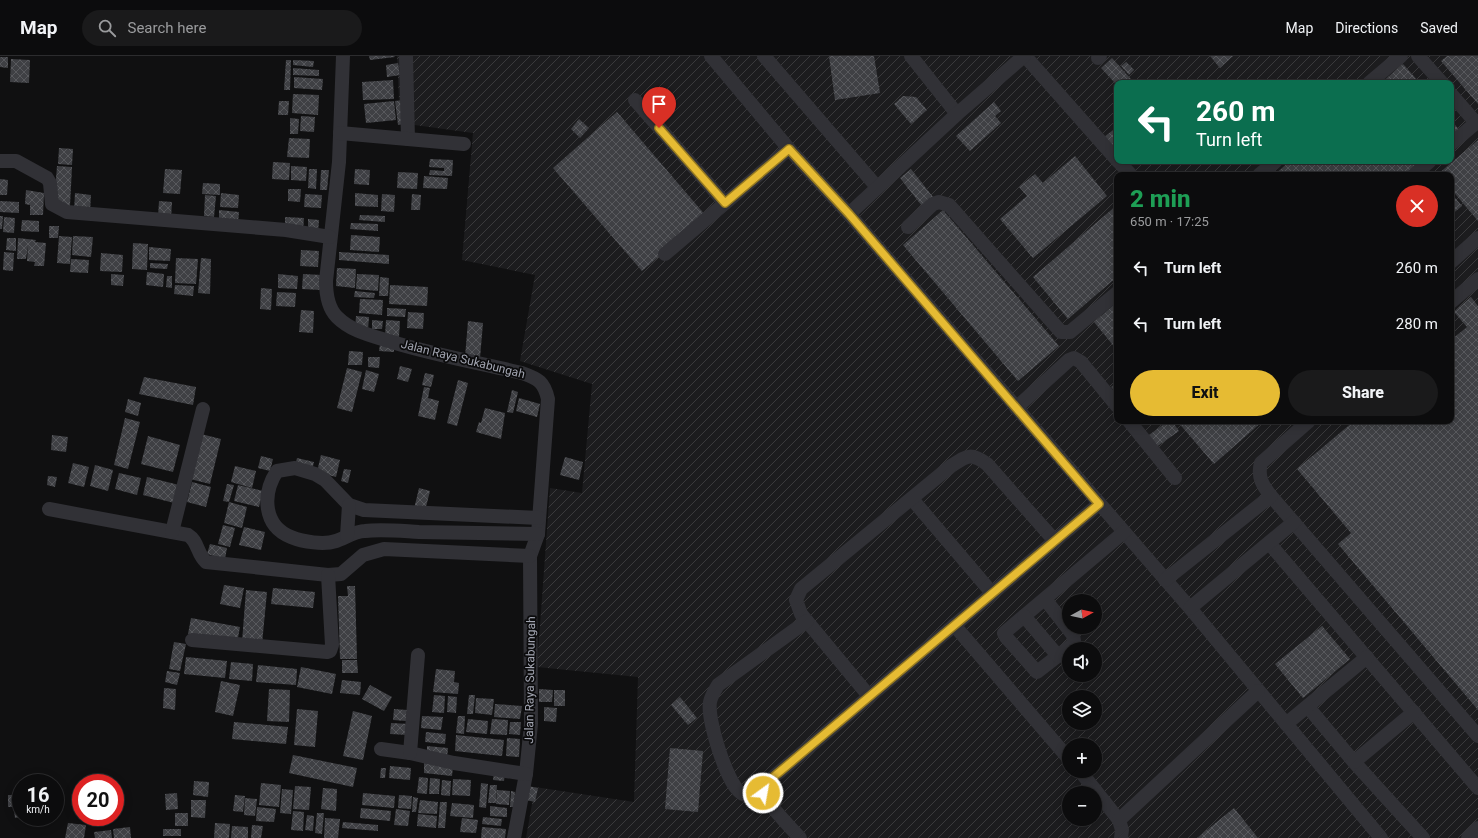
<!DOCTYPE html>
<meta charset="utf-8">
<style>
:root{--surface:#0c0c0d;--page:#1a1a1b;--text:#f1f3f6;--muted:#9a9b9d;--line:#2c2c2e;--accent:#e6bb33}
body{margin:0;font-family:Roboto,sans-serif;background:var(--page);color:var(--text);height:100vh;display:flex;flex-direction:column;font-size:15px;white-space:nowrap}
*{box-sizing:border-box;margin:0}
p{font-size:13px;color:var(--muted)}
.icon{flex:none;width:22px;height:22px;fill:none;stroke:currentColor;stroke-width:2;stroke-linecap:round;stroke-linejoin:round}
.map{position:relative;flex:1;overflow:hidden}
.sheet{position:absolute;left:1114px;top:116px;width:340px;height:252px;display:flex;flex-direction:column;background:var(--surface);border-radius:8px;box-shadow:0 2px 10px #0003,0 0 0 1px var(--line)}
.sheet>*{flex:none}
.guide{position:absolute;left:1114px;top:24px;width:340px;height:84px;border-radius:8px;box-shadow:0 2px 10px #0003,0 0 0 1px var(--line);background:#0b6e4f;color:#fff;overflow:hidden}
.needle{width:26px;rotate:82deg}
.tools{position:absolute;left:1062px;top:538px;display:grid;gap:8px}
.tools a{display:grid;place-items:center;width:40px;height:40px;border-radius:50%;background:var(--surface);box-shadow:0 2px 10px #0003,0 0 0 1px var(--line);font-size:20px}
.speed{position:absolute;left:12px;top:718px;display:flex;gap:8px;font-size:20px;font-weight:700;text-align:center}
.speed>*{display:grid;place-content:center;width:52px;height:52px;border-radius:50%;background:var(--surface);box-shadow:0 2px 10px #0003,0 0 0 1px var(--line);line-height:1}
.speed small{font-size:10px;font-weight:400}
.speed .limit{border:6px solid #d22;background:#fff;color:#111}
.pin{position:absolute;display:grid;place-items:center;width:34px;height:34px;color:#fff;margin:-41px -17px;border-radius:50% 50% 50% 0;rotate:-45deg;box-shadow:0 0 4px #0007}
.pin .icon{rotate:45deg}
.me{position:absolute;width:44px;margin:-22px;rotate:32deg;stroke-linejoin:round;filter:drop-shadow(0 0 3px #0008)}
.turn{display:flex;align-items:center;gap:14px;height:84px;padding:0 16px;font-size:18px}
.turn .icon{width:52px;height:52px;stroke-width:2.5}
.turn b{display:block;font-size:28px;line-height:34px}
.round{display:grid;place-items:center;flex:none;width:42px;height:42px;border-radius:21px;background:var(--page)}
.summary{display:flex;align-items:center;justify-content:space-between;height:68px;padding:0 16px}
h1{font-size:24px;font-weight:800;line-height:30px;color:#1e9e55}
.action{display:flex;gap:8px;margin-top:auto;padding:8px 16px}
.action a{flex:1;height:46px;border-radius:24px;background:var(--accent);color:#111;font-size:16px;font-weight:800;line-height:46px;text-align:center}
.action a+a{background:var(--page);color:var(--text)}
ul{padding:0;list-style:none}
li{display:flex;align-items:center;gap:12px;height:56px;padding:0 16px}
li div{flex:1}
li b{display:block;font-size:15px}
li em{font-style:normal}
header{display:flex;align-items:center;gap:24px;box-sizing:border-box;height:56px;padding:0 20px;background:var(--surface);border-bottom:1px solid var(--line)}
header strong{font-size:19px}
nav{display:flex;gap:22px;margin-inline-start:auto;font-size:14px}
.search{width:280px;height:36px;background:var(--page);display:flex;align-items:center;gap:10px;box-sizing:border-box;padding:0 14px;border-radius:22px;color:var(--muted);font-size:15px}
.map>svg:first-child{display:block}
</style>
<header>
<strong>Map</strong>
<div class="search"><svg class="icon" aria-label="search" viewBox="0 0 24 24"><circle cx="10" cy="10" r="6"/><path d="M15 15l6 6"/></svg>Search here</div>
<nav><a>Map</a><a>Directions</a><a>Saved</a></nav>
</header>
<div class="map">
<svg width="1478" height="782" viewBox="0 0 1478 782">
<defs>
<pattern id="industrial-furrows" width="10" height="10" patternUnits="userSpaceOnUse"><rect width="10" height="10" fill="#1c1c1e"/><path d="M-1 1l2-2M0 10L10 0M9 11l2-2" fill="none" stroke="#3a3a3c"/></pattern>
<pattern id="building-cross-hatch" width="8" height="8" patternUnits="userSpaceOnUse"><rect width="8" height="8" fill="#3f4044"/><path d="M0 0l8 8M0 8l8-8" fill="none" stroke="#58595d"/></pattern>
</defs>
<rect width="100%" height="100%" fill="#101011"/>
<path fill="url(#industrial-furrows)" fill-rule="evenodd" d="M397,0H1478V782H526L535,731L634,746L638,621L537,611L550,432L582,437L592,328L520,305L535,219L462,204L473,77L400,67ZM1117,27H1451V105H1117ZM1117,119H1451V365H1117ZM1069,545H1095V571H1069ZM1069,593H1095V619H1069ZM1069,641H1095V667H1069ZM1069,689H1095V715H1069ZM1069,737H1095V763H1069Z"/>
<g fill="url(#building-cross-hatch)">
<path d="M369,0H394L395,1L370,4Z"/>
<path d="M829,0H874L880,37L835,44Z"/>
<path d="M1210,0H1233L1220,12Z"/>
<path d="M1447,0H1478V48L1441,5Z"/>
<path d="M0,1H8V12L0,11Z"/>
<path d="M1112,2L1131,23L1127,27H1117V29L1101,12Z"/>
<path d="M11,3L30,4L29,27L10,26Z"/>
<path d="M286,4H291L290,34H284Z"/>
<path d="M293,4L314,5L313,11L293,9Z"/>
<path d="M1126,6L1134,14L1129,19L1121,10Z"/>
<path d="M398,7L400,19L387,21L386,9Z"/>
<path d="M1403,8L1420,27H1381Z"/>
<path d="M293,12L319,14V20L293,19Z"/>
<path d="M294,21L323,23L322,34L294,32Z"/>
<path d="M393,24L394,43L363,44L362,26Z"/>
<path d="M293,38L319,39L318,59L292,57Z"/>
<path d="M903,40L916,41L927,54L911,68L894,48Z"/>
<path d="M403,44L405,68L398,69L395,45Z"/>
<path d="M279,45H289L288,59H278Z"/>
<path d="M394,45L396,64L366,67L364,48Z"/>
<path d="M994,46L1001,55L995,60L1001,67L970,95L956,80Z"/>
<path d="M617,56L706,160L642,215L553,112Z"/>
<path d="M301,60L315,61L314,76L300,75Z"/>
<path d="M290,62L299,63L298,78H290Z"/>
<path d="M579,63L589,72L580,82L571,73Z"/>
<path d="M1451,64L1461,76L1451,85Z"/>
<path d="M1117,71V97L1104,81Z"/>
<path d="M289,82L310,83L309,102L287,101Z"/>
<path d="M1478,84V165L1451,133V119L1438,118Z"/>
<path d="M59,92L73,93L72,109L58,108Z"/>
<path d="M1075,100L1107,140L1033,202L1000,163L1027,140L1019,131L1035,118L1043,127Z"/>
<path d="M430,103L453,104L452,120L429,119L430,114L444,115V112L429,111Z"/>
<path d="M1290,105H1428L1411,119H1274Z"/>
<path d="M273,106L290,107L289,124L272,123Z"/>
<path d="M57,110L72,111L70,150L54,149Z"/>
<path d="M291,110L307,111L306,125L291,124Z"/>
<path d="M165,113L182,114L180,138L163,137Z"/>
<path d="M309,113H317L316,133L308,132Z"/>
<path d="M355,113L370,114L369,129L354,128Z"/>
<path d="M911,113L933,141L922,150L900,122Z"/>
<path d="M321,114H329L327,134H320Z"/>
<path d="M398,116L418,117L417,133L397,132Z"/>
<path d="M424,120L448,122L447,133L423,132Z"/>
<path d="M0,123L8,124L7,139H0Z"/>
<path d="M203,127L220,128V139L202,138Z"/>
<path d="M288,133H301L300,146L288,145Z"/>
<path d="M26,134L44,137L43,159H30V149L25,148Z"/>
<path d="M75,137L91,139L90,156L74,155Z"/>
<path d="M221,137L239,139L238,152L220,151Z"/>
<path d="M355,137L378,139V151L355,150Z"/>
<path d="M1451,137L1462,150L1451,159Z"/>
<path d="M305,138L322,139L321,152L304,151Z"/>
<path d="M382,138L395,139L394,156L381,155Z"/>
<path d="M412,138L421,139L420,154H411Z"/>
<path d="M205,139L216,140L214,161L204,160Z"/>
<path d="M0,145L19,146V157L0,156Z"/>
<path d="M159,145L172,146L171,162L158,161Z"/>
<path d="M1117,149V221L1068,263L1033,221Z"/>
<path d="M219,154L239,156L238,167L219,166Z"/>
<path d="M943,154L1059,290L1018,325L903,189Z"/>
<path d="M360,159L385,160V166L359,164Z"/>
<path d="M0,160H3L2,173H0Z"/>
<path d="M4,161L15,162L14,177L3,176Z"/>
<path d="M285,161L304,162L303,174L285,173Z"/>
<path d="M308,163L319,164L318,177H308Z"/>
<path d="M22,164L39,165V176L21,175Z"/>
<path d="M351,167L378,168V175L350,173Z"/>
<path d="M49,170H59L58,182H49Z"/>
<path d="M351,179L380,181L379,196L350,194Z"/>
<path d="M59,180L72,181L70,208L57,207Z"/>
<path d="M73,180L93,181L91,201L72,199Z"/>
<path d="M7,182H16V195L6,194Z"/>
<path d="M18,182L36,184L35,186L46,187L44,210H34L35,206L27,205L28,190L26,203H17Z"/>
<path d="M133,187L148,188L147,214L132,213Z"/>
<path d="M149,191L171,193L170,205L149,204Z"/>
<path d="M301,194L319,195L318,211L300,210Z"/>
<path d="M4,196L14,197L13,215L3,214Z"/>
<path d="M339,196L389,199V208L339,204Z"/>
<path d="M101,197L123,199L122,216L100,215Z"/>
<path d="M176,202L198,203L196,228L175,227Z"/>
<path d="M201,202L211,203L210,238L198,237Z"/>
<path d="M71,203L89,204L88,217L70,216Z"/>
<path d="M150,207L168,208L167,213L150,212Z"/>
<path d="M337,212L356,213L355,232L336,230Z"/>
<path d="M147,216L164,218L163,231L146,229Z"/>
<path d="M111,218L124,219L123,230L111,229Z"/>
<path d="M278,218L298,220L297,233L278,232Z"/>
<path d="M303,218L322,219L321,234L302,233Z"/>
<path d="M357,218L379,219L378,235L356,233Z"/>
<path d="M167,220H172V232L166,231Z"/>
<path d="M380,221L389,222L388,240H379Z"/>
<path d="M175,229L194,230L193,240L174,238Z"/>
<path d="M390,229L428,231L427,250L389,248Z"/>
<path d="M261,232L272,233L271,254L260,253Z"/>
<path d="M355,235L375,237L374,242L354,241Z"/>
<path d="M277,236L296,237L295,251L276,250Z"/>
<path d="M1471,241L1478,250V654L1338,488L1351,477L1297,413L1354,365H1451V284L1467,271L1454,256Z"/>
<path d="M360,243L383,244L382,259L359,257Z"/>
<path d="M1117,246V294L1094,266Z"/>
<path d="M387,252L406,253L405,261L387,260Z"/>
<path d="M301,254L314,255L313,277L299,276Z"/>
<path d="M408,256L424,257L423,273L407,272Z"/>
<path d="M356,260L369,261L368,274L355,273Z"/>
<path d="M372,264L383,265L382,273H372Z"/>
<path d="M386,264L400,265L399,281L385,280Z"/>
<path d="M468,265L483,267L480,302L465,301Z"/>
<path d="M380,289L394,290V296L379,295Z"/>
<path d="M349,295L363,296L362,309H348Z"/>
<path d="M368,301H380L379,312L368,311Z"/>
<path d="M400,310L412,313L408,326L397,323Z"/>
<path d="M347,312L362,316L352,356L337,352Z"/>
<path d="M366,314L379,318L374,336L362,333Z"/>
<path d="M425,317L434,319L431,331L422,329Z"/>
<path d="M144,321L196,331L193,349L139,338Z"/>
<path d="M458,324L468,327L457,370L447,367Z"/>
<path d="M1117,326V338L1111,331Z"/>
<path d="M424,331L430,332L428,342L439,345L435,364L418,360Z"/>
<path d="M512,334L518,336L513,357L507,356Z"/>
<path d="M519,342L540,348L537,361L516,355Z"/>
<path d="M128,343L141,347L138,360L125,356Z"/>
<path d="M485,352L505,357L501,383L476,376L479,366L481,367Z"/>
<path d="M125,362L140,366L128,413L114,409Z"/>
<path d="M1168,365H1172L1179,375L1155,392L1145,382Z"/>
<path d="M1177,365H1263L1214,408Z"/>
<path d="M201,378L221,383L210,428L190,423Z"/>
<path d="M52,379L68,381L66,396L51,394Z"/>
<path d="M148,380L180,389L173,416L141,408Z"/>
<path d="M321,399L340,404L336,421L317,416Z"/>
<path d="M261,400L273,403L270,415L258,412Z"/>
<path d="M565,401L583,406L579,424L560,419Z"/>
<path d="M297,402L314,406L312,414L295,410Z"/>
<path d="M73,407L89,411L84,431L68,427Z"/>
<path d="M95,409L113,414L108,435L90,430Z"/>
<path d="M235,410L256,415L252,432L231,426Z"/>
<path d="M344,413L351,414L348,427L341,425Z"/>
<path d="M119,417L141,422L137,439L115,433Z"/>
<path d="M48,420L57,421L55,431L47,429Z"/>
<path d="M147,421L183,430L178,448L143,439Z"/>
<path d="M192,426L211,431L206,451L187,446Z"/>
<path d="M227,428L234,429L229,446L223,445Z"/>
<path d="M238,429L263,435L259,451L234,445Z"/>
<path d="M419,432L430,435L425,455L414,453Z"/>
<path d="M229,446L247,451L242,472L224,467Z"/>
<path d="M223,469L235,472L230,491L218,488Z"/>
<path d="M244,471L265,476L261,494L239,489Z"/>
<path d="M210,488L227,492L225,503L207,498Z"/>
<path d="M224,529L244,532L240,552L220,548Z"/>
<path d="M347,530H355L357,603H340L338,540H348Z"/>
<path d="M273,532L315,536L313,552L271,548Z"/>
<path d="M246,534L267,536L262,588L242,586Z"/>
<path d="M191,562L240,571L237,587L188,578Z"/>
<path d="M1322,570L1350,603L1303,642L1275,608Z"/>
<path d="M174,586L186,588L180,615L169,613Z"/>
<path d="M186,601L227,605L225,622L184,618Z"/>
<path d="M342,604H357L358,617H342Z"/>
<path d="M231,606L253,608L252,625L229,623Z"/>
<path d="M258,609L297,613L296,629L256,626Z"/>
<path d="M301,611L336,618L332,638L297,631Z"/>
<path d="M436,613L455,615L454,626L459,627L458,638L433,636Z"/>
<path d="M167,615L180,617L177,629L165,626Z"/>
<path d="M342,624L361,626L360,639L340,637Z"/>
<path d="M221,625L240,629L233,660L215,656Z"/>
<path d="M370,629L392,641L384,655L362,643Z"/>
<path d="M164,632L176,633L175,654L163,652Z"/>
<path d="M269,633L290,634L289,666L267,665Z"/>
<path d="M539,633L553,634L552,646H539Z"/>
<rect x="554" y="634" width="11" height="16"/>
<path d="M434,639L445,640L444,657L432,656Z"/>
<path d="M469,639H475L473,658H467Z"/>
<path d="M448,640L457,641L456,657L447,656Z"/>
<path d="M680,641L697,662L688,669L671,649Z"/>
<path d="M476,642L494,643L492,659L475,657Z"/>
<path d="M495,648L522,650L520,663L494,661Z"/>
<path d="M544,651L557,652L556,666L544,665Z"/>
<path d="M297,653L318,655L315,691L294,689Z"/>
<path d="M394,653L407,654L406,665L393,664Z"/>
<path d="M353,655L372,660L363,704L343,700Z"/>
<path d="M422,660L443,661L441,674L421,672Z"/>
<path d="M458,660H465L464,678L456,677Z"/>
<path d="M468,663L488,665L487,678L466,676Z"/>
<path d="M492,663L508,664L507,679L490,678Z"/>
<path d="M234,666L288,671L286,688L232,683Z"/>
<path d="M510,666H521L520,679L509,678Z"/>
<path d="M391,667L409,668L408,679L390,678Z"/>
<path d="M426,676L446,678L445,688L425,686Z"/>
<path d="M456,679L504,684L502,700L455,695Z"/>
<path d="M507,682L520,683L519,701L506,700Z"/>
<path d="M427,690L448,692L447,702L427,700Z"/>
<path d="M670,692L703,695L698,756L665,753Z"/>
<path d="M293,699L357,712L353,731L289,717Z"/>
<path d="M424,707L453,710L452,720L424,717Z"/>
<path d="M390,710L411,712L410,724L389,722Z"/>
<path d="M381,712H386L385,722H380Z"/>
<path d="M494,716L505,717L504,725L493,724Z"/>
<path d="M419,721L428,722L427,738L417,737Z"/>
<path d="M430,722L440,723L439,738H429Z"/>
<path d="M453,723L471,724L470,740L452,739Z"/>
<path d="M442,724L451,725L450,740L441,739Z"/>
<path d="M194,725L209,726L208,741L193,739Z"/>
<path d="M261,727L281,729L279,751L259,749Z"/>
<path d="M481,727L488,728L486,752L479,751Z"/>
<path d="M490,729H497L496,747H488Z"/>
<path d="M295,730L311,731L309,754L293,753Z"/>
<path d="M528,730L538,732L535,746L526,744Z"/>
<path d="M323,732L337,733L336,755L321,753Z"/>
<path d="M282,733L293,734L291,758L280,757Z"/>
<path d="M497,734L510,735L509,749L496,748Z"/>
<path d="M511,735L515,736L514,751H510Z"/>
<path d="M177,737L178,753L166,754L165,738Z"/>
<path d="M363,737L395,740L394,752L362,749Z"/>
<rect x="8" y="739" width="13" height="12"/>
<path d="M235,739L245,740L243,756L233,755Z"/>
<path d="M399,739L412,740L411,753L398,752Z"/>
<path d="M413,741L418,742L416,756H412Z"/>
<path d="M245,742L257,743L255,760L244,759Z"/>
<path d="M191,744H206L205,762L191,761Z"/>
<path d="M420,744L438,746L437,758L418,757Z"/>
<path d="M440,746H447L445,772H438Z"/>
<path d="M452,747L474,749L473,762L450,760Z"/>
<path d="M490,750L507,752V761L490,760Z"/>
<path d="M257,751L276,753L274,766L256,765Z"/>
<path d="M361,752L391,755L390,765L360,762Z"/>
<path d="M1234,752L1258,782H1197Z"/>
<path d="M396,753L410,755L408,770L394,769Z"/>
<path d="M14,754H21V761L15,762Z"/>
<path d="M293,755L304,756L303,775L291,774Z"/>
<rect x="175" y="757" width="13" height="13"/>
<path d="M317,757H324L322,778L315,777Z"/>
<path d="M418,758L437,760L436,772L417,770Z"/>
<path d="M307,759L314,760L313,775L305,774Z"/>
<path d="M483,761L502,763L501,770L482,768Z"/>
<path d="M325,762L340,763L338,782H324Z"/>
<path d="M462,762L478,764L476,777L460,776Z"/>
<path d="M343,766L378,769V775L342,772Z"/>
<path d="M68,767L86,769L84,782H65Z"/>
<path d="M215,767L230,768L229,782H214Z"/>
<path d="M252,769L263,770L261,782H251Z"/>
<path d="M232,770L248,771V782H231Z"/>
<path d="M130,771L131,782H114L113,773Z"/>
<path d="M482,771L506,773L505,782H481Z"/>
<rect x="163" y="773" width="18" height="7"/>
<path d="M111,774L112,782H95L94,776Z"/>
</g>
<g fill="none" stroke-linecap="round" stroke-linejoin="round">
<g stroke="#313136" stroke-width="14">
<path d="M343,0L339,106L326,225C326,238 328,252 337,261C352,276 373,280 392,286C435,299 479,307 522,317C539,323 544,326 548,343L538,478L530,500L531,668L526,718L514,782"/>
<path d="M406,0L408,83"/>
<path d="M711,0L789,93L849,158L1190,552L1381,782"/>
<path d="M764,0L877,131"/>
<path d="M911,0L957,58"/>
<path d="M1025,0L1117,104"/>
<path d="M1418,0L1442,27"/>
<path d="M1098,2L1100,0"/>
<path d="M1369,27L1401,0"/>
<path d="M1451,38L1476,67"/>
<path d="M635,44L725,147"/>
<path d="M340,77L464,88"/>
<path d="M1451,88L1478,65"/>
<path d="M0,105H16L47,122L50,127L52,148L67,156L286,174L330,181"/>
<path d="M1118,105L1131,119"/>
<path d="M1259,119L1276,105"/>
<path d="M1414,119L1430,105"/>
<path d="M849,158L957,58L1024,0"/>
<path d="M908,171L933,148L939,146L949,149L1061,276H1070L1117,237"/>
<path d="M665,198L789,93"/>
<path d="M1451,206L1478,182"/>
<path d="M1451,246L1478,223"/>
<path d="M1016,352L1069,304L1074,302L1081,306L1117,350"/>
<path d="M1129,365L1175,422"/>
<path d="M1271,440L1478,680"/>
<path d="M912,443L992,537"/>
<path d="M49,453L188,479C198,485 197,498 206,506L328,519L341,518L363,499L384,493L530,500"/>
<path d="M172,476L203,353"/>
<path d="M538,478C499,477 459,477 419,476C401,475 382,473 365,475C355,475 345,482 336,485C324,489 303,486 291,481C263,470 262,438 277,415L295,412L315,418L325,424L349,449L364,454L539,462"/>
<path d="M347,480L349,449"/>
<path d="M1269,487L1478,732"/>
<path d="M1165,524L1271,440C1263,430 1257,421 1261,407L1309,365"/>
<path d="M1045,543L1073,579L1074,585L1072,589L1037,616L1006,581L1004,577L1124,476"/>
<path d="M1190,552L1294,466"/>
<path d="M1024,560L1058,600"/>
<path d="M954,569L1069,703"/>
<path d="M192,584L327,596L330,595L332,589L328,519"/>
<path d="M869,640L801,558L796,544L801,533L951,410C967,400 970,396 987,408L1055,485"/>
<path d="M1308,651L1354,706L1423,782"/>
<path d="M1286,668L1367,601"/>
<path d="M381,693L410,697L454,707L526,718"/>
<path d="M410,697L418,599"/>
<path d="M1354,706L1414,656"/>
<path d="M1080,715L1119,764L1122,774L1121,782"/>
<path d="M766,742C757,742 747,742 740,736C726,725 707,663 710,646C711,640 715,634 718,629L807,565"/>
<path d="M1119,764L1258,635"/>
<path d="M800,782C790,771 768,749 763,737C762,733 763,731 765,728L1099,448"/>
<path d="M1468,782L1478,772"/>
</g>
</g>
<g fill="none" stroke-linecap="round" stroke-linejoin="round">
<g stroke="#967a21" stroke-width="10">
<path id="route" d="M659,72L725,147L789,93L849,158L1099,448L765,728L762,732L763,737"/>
</g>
<use href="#route" stroke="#e6bb33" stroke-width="7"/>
</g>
<g text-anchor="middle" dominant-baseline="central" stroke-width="3.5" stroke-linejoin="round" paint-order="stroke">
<g font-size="12" fill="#a2a5b1" stroke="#0b0b0c">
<text transform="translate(463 303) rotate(14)">Jalan Raya Sukabungah</text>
<text transform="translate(530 624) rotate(-89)">Jalan Raya Sukabungah</text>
</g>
</g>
</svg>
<div class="tools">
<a><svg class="needle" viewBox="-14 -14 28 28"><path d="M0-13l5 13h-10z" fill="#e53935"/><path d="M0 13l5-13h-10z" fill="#9a9b9d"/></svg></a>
<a><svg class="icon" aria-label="sound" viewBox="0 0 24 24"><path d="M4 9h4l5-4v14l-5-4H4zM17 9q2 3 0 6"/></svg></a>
<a><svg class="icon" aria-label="layers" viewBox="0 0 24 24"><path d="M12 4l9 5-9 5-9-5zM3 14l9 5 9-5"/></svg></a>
<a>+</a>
<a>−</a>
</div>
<div class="speed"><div>16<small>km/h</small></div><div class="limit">20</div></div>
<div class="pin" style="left:659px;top:72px;background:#d93025"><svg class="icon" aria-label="arrive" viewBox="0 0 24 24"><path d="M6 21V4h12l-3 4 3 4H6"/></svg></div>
<svg class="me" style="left:763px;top:737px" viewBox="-20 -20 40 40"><circle r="17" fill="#e6bb33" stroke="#fff" stroke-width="3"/><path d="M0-11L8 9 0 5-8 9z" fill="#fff"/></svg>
<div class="guide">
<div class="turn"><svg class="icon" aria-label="left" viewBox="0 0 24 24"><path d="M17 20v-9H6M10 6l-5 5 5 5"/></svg><div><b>260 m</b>Turn left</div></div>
</div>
<section class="sheet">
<div class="summary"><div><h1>2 min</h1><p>650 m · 17:25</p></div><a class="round" style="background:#d93025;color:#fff"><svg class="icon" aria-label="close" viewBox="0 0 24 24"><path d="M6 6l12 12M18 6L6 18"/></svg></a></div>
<ul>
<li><svg class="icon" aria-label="left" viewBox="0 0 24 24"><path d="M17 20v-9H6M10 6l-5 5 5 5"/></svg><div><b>Turn left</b></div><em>260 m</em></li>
<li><svg class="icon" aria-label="left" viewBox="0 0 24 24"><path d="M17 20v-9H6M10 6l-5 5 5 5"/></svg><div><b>Turn left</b></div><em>280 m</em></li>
</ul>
<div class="action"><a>Exit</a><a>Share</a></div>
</section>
</div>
